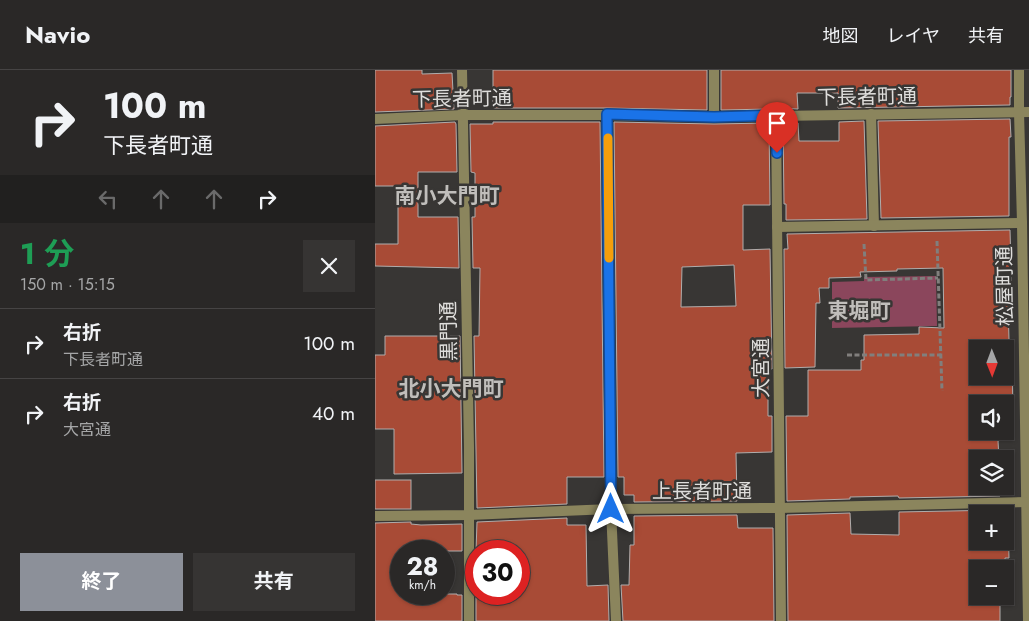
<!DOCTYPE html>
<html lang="ja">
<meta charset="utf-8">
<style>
:root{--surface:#2a2827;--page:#363433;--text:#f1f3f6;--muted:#a5a6a7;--line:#464444;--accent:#8c9099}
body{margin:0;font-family:Jost,"Noto Sans JP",sans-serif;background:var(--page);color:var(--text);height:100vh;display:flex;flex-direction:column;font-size:19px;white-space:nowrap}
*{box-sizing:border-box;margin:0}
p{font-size:16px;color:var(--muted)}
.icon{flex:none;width:28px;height:28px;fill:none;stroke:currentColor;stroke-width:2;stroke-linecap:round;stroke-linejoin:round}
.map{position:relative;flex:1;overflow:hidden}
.drawer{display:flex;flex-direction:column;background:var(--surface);width:375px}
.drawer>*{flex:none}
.top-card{background:#2a2827;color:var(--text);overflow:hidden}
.needle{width:32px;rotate:179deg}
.tools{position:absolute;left:594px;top:270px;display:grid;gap:10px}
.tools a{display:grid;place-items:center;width:45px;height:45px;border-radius:0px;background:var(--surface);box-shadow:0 1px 4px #0004,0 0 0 1px var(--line);font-size:25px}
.speed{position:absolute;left:15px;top:470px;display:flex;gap:10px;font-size:25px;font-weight:700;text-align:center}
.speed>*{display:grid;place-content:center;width:65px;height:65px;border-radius:50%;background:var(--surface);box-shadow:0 1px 4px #0004,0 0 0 1px var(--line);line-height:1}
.speed small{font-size:12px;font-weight:400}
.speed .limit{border:8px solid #d22;background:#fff;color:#111}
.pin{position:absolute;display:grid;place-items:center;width:42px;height:42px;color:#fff;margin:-51px -21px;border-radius:50% 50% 50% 0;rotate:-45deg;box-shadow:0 0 5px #0007}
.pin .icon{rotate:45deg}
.me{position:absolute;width:55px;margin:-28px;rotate:0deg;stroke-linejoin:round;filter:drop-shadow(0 0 4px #0008)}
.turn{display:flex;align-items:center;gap:18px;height:105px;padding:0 20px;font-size:22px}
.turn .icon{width:65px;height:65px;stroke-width:2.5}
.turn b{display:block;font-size:35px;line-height:42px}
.lanes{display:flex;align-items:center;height:48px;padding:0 20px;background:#0003;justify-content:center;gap:25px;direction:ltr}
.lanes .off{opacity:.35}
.round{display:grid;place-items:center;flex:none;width:52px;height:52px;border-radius:0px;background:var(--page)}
.headline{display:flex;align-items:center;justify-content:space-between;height:85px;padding:0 20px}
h1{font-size:30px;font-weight:700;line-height:38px;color:#1e9e55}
.button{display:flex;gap:10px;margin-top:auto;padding:10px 20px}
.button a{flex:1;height:58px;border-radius:0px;background:var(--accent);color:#fff;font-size:20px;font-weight:700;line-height:58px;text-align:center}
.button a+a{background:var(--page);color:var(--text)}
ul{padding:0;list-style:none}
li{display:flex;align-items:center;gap:15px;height:70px;padding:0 20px;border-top:1px solid var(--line)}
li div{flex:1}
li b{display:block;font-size:19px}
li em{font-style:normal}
header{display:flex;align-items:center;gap:30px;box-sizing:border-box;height:70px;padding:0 25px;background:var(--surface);border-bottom:1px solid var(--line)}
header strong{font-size:24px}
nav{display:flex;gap:28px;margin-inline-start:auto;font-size:18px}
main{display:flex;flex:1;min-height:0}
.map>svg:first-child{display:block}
</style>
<header>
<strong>Navio</strong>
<nav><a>地図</a><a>レイヤ</a><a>共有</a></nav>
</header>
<main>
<section class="drawer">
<div class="top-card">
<div class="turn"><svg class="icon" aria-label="right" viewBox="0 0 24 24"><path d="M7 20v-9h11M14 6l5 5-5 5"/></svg><div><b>100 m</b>下長者町通</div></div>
<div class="lanes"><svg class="icon off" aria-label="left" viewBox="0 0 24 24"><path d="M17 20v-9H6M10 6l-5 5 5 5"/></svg><svg class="icon off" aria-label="ahead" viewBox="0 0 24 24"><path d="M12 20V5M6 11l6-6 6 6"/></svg><svg class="icon off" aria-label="ahead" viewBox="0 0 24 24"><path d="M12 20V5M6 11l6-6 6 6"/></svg><svg class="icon" aria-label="right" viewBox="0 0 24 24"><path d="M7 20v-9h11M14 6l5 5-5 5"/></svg></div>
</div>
<div class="headline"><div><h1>1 分</h1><p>150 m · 15:15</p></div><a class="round"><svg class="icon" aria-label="close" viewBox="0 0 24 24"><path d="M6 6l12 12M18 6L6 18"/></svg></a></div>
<ul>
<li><svg class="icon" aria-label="right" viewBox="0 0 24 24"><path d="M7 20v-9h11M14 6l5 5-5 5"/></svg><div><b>右折</b><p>下長者町通</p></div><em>100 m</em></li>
<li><svg class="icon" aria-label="right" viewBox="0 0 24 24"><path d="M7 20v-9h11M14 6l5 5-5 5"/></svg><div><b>右折</b><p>大宮通</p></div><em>40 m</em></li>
</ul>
<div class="button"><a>終了</a><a>共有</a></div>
</section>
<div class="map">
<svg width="654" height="551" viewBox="0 0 654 551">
<rect width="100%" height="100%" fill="#383634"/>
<path fill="#8b465c" d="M561,206L562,256L457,258V212L489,211V207Z"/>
<g fill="#a84b36" stroke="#b0adac" fill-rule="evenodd">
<path d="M0,0H47V4L77,3L79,39L0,42Z"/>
<path d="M118,0H332V40L232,38H118Z"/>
<path d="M346,0H636V27H635V35L463,38V23H422L423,39L400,38L397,39L346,40Z"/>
<path d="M635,49L636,67H634V146L506,148L503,51Z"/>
<path d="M489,51L492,149L411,150V134H409L408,53H423L424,71H464V52Z"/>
<path d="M80,52L81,54L82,102H43V147H83L84,198L0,196V174H23V116H0V56Z"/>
<path d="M118,52H225L229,407H192V434L102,438L99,266H104L105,198H98L97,147H100V103L96,102L95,54H118Z"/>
<path d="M239,52L339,54L394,53L395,135H368V180L395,179L397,299H393V346H397V382L361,383L362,431L259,432V425H249V407H243ZM359,195L361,236L306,237L307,197Z"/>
<path d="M635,160L637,231H633L634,270H637L638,353L630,354V334H602V361H625V370L623,371L624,389H602V416H624L625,426L524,428L523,426L475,427V429L412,431L411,346H433V300H486V290H489V265L544,264V257L569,258L568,198L522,199V201L485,202L486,207L454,208V218H444L445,233H441L440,297L410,298L409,179H413L412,164ZM602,279H630V306H602Z"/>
<path d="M10,266H85L87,403L19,404V359H0V285H10Z"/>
<rect x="0" y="410" width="36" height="29"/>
<path d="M625,440V444H602V471H630V450H633L634,488H630L631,532H625V551H413L412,445L475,443L476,464L524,465V442ZM602,499H630V526H602Z"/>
<path d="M362,445L363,458H398L399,551H248L246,515H254L255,475H259V446Z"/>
<path d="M192,448V455H211L212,516L233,515L234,551H101V525H144V481H101L102,452Z"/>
<path d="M36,452V454L46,455L87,454V481H26V524H82V525H87V551H0V453Z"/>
</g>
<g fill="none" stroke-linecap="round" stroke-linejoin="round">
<g stroke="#817f7d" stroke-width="3" stroke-dasharray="5 2.5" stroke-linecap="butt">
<path d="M562,171L567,321"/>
<path d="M489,174L491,210L563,208"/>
<path d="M472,285H566"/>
</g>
<g stroke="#8b855d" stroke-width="10">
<path d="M496,44L499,156"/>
<path d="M402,157L647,153"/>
</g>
<g stroke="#8b855d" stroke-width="10">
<path d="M87,0L94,377V551"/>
<path d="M339,0V47"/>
<path d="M644,0V42L647,153L653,551"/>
<path d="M232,45L236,439L241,551"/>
<path d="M401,45L406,551"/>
<path d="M0,49L88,45H232L339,47L654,42"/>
<path d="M0,446L94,445L236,439L404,438L654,432"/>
</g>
</g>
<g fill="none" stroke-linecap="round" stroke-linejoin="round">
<g stroke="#114b97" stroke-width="12">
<path id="route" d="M236,439L232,44L339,47L401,45L402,83"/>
</g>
<use href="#route" stroke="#1a73e8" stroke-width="9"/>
<path stroke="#f59e0b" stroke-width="9" d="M233,68L234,188"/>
</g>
<g text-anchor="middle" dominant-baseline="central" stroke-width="5" stroke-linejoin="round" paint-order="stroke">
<g font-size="20" fill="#dfdedc" stroke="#383634">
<text transform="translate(492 27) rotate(-1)">下長者町通</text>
<text transform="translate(87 29) rotate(-1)">下長者町通</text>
<text transform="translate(630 216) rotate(-91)">松屋町通</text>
<text transform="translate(74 261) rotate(-91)">黒門通</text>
<text transform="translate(386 298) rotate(-90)">大宮通</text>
<text x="327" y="421">上長者町通</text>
</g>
<g font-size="21" font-weight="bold" fill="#c0bebb" stroke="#383634">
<text x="72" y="126">南小大門町</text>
<text x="484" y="241">東堀町</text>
<text x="76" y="319">北小大門町</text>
</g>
</g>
</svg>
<div class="tools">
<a><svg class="needle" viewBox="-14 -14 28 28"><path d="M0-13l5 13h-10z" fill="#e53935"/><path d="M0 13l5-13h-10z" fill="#a5a6a7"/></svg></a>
<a><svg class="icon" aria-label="sound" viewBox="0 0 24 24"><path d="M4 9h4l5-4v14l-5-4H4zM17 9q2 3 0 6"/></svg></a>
<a><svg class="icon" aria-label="layers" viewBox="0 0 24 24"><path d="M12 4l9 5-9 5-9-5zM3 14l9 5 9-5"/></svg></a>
<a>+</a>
<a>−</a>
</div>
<div class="speed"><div>28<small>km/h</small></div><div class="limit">30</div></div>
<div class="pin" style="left:402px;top:83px;background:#d93025"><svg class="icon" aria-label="arrive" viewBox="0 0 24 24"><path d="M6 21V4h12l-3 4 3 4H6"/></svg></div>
<svg class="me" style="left:236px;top:439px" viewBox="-20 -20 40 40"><path d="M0-17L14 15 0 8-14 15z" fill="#1a73e8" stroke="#fff" stroke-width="4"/></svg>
</div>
</main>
